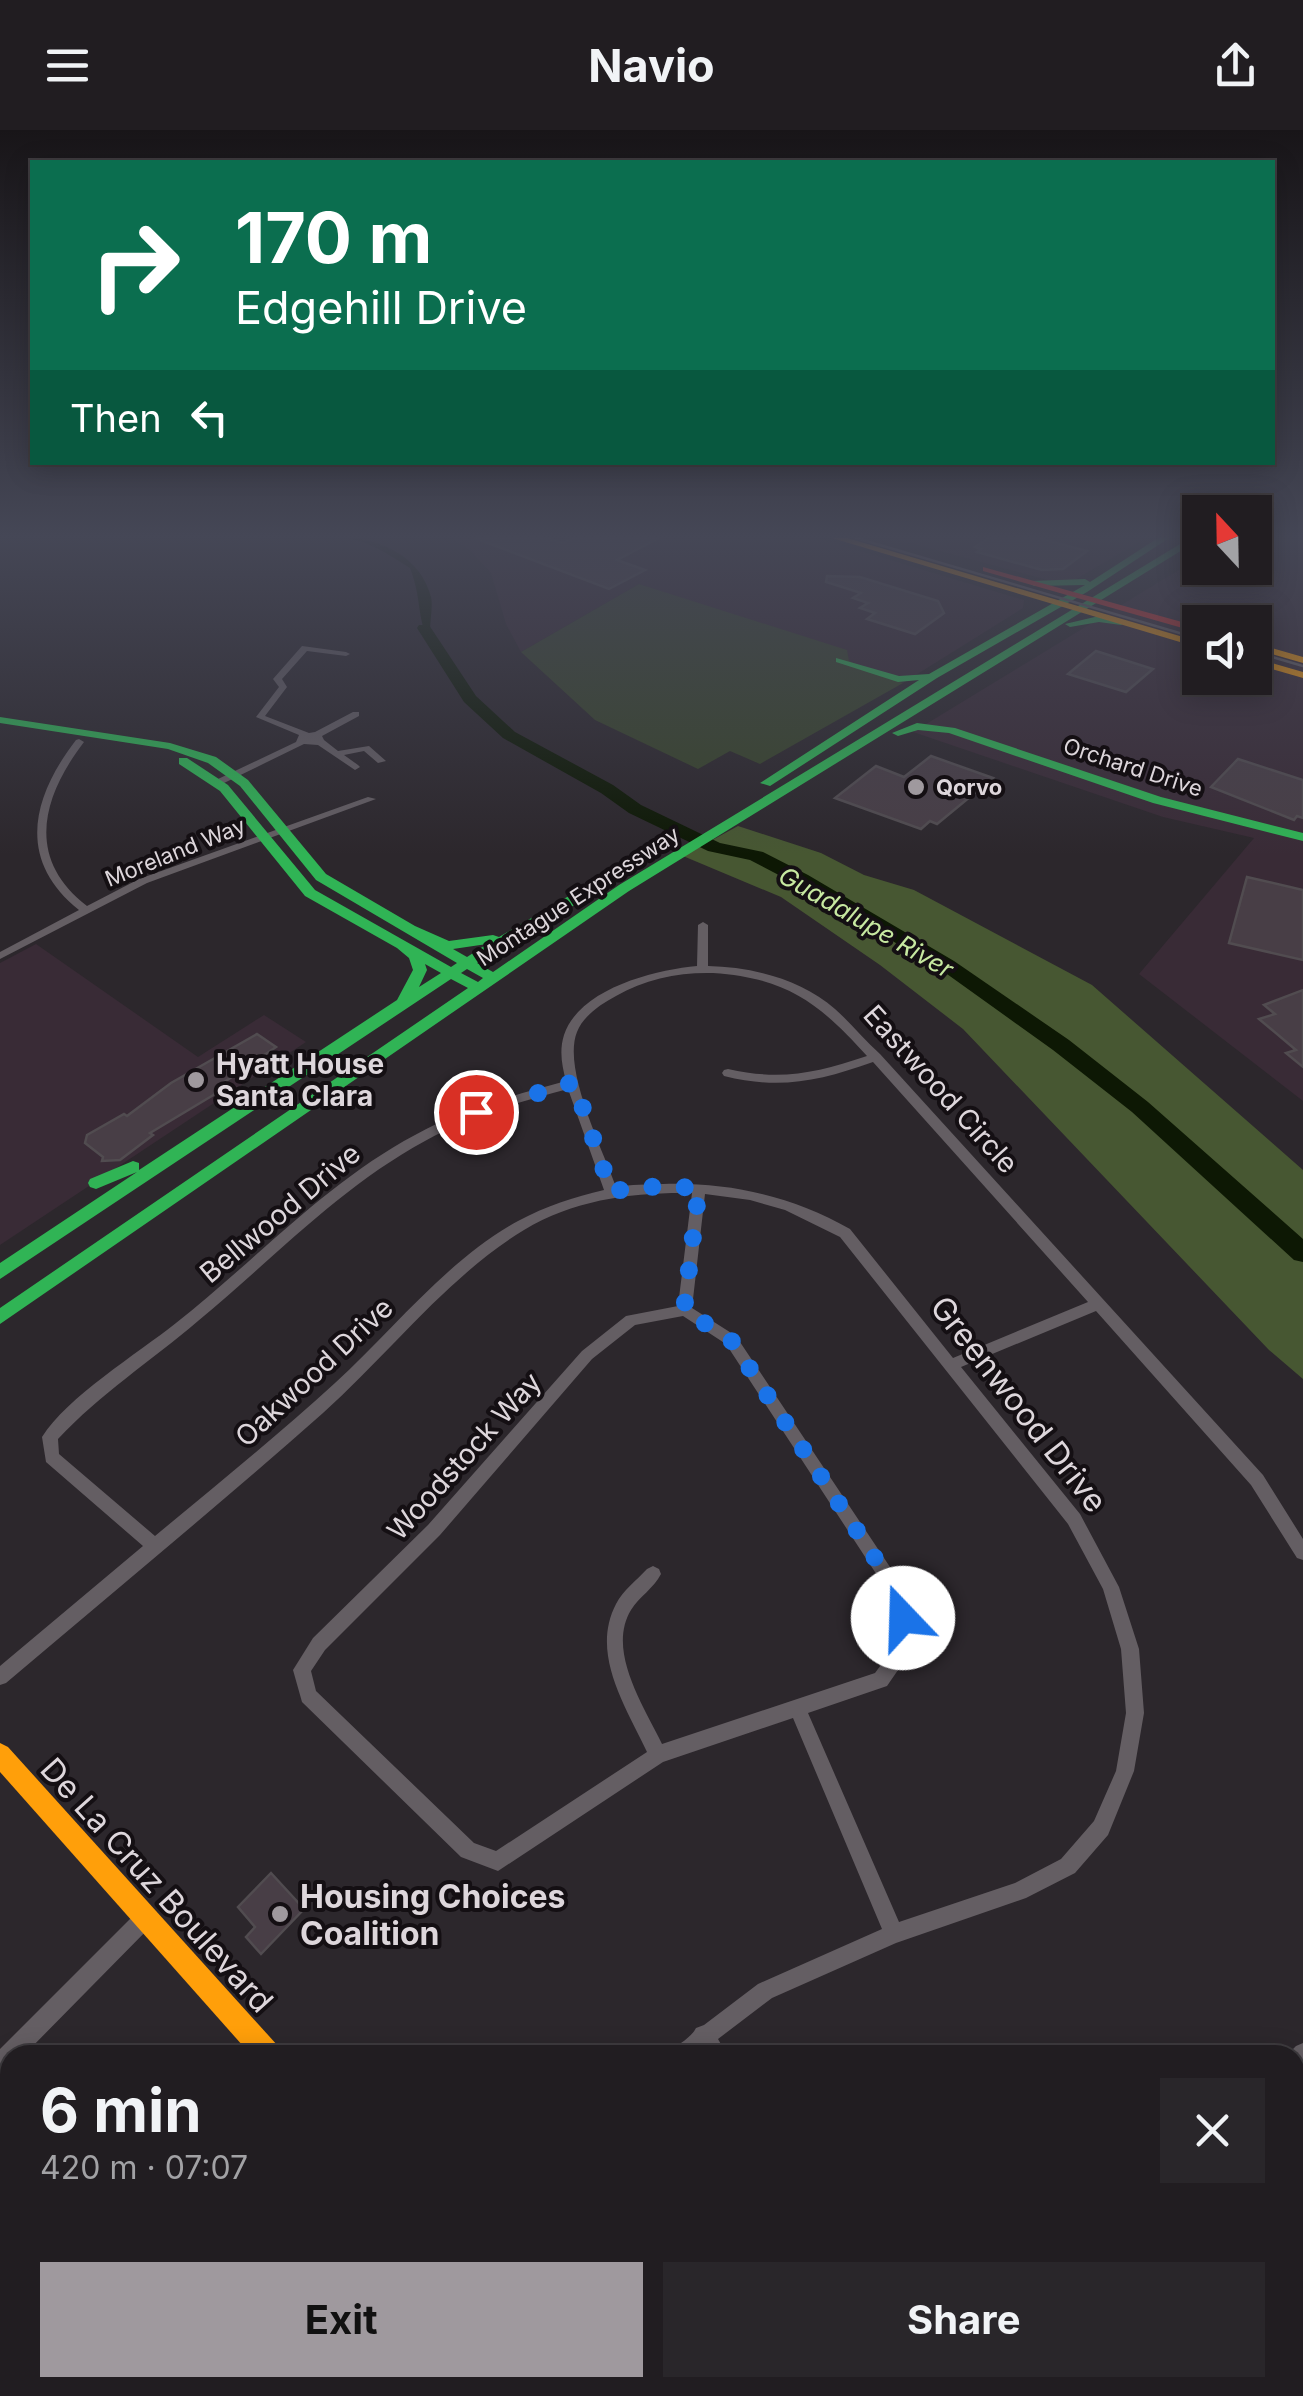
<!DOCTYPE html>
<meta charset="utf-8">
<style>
:root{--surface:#211d21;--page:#29262a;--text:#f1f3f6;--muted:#a2a2a5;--line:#3e3b3f;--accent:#9f999e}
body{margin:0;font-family:Inter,sans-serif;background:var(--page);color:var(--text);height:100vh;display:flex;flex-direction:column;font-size:38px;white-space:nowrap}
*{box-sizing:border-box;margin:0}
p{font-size:32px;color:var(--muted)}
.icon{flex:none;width:55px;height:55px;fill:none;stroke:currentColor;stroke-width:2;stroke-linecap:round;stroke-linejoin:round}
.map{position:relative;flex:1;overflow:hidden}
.sheet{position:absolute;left:0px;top:1915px;width:1305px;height:352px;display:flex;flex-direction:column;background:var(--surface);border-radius:30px 30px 0 0;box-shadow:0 5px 25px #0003,0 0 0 2px var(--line)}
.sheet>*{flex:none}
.banner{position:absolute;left:30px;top:30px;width:1245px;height:305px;border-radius:0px;box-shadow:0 5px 25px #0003,0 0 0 2px var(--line);background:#0b6e4f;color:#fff;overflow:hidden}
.needle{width:65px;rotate:338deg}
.tools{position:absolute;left:1182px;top:365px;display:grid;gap:20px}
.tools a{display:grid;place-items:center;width:90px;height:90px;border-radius:0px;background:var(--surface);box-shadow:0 5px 25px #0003,0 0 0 2px var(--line);font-size:50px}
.pin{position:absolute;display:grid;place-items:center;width:85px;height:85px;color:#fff;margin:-42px;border:5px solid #fff;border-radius:50%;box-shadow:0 2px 10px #0007}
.me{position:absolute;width:110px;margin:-55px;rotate:339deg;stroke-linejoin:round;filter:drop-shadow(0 0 8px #0008)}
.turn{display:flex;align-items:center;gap:35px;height:210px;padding:0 40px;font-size:45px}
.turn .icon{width:130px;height:130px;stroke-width:2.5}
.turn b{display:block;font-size:70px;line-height:85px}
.then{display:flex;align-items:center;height:95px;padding:0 40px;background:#0003;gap:20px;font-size:38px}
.round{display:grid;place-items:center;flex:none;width:105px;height:105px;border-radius:0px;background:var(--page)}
.summary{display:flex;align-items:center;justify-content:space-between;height:170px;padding:0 40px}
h1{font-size:60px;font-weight:700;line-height:75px}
.button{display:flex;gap:20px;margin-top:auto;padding:20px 40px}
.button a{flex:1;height:115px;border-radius:0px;background:var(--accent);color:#111;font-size:40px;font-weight:700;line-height:115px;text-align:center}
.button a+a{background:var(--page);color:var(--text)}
header{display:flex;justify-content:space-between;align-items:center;height:130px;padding:0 40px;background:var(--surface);font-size:45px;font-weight:700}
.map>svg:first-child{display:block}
</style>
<header><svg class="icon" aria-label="menu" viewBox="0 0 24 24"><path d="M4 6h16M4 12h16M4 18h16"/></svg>Navio<svg class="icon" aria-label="share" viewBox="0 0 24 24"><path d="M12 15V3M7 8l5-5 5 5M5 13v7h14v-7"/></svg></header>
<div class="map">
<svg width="1303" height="2266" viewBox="0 0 1303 2266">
<rect width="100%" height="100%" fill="#2c272c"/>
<g fill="#392b36" fill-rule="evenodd">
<path d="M450,408H817L1024,470L1023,478L903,553L639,454L521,522L506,494L491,443L470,420Z"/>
<path d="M892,408H1146L1066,455Z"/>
<path d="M1255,408H1303V971L1139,844L1254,708L1163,687L913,602L1200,427V438H1255ZM1200,492H1255V548H1200Z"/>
<path d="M36,814L198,927L264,885L306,912L0,1115V833Z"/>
</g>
<g fill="#38442b">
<path d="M639,454L847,520L849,531L903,553L760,634L730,621L698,639L595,590L521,522Z"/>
<path d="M29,2258H224L217,2266H35Z"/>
<path d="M250,2258H487L494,2266H244Z"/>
</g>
<path fill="#475732" d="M738,696L821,723L864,745L914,760L1092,855L1303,1040V1249L1269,1220L963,899L880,835L781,767L683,726Z"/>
<path fill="#0d1804" d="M344,408C382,408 421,428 431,467C433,476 430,490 430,500L444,518L442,524H436C414,490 424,474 410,438C389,425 368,410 344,408Z"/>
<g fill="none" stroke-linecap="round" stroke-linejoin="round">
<path fill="#0d1804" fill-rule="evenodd" d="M419,495H429L476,566L515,602L613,655L641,675L720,713L763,722L808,745L954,831L1069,910L1148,972L1303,1109V1132L1294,1130L1132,982L1053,920L940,839L794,753L750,730L708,721L629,683L601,663L503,608L464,572L417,498Z"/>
</g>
<g fill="#483e46" stroke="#514c50" stroke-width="2.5">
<path d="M475,408H546L563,413L574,408H659L617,430L645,440L609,459Z"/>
<path d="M989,408H1038L1087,421L1063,439L1042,440L977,422L981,419L975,417Z"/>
<path d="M827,446L860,447L938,471L944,483L915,504L867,489L875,483L860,478L868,473L853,468L861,463L826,452Z"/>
<path d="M1096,521L1153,539L1126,562L1068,544Z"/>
<path d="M931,626L993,648L937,694L930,691L921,699L835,668L876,636L904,647Z"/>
<path d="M1238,629L1303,650V688L1297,686L1294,690L1211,657Z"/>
<path d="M1247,747L1303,760V830L1229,813Z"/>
<path d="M1303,860V937L1286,923L1296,920L1259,889L1275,884L1264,875Z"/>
<path d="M257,904L276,917L220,955L225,958L150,1003L153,1005L120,1030L102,1031L103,1027L85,1013L87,1005L124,984L127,986L171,953Z"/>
<path d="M271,1743L304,1779L261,1824L246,1807L255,1797L238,1777Z"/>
</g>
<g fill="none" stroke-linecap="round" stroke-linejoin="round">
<g fill="#645e63" fill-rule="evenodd">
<path d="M302,516L346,522L350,524L346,526L307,521L282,549L287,557L265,586L309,603L315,602L353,582H359V586L322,606L324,610L338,621L369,616L386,631L378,633L364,621L344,625L358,635L360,637L355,640L318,615L304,614L224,653H218V649L296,612L299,605L256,587L279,557L273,549Z"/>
<path d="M79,609L84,612C42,667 25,728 87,776L139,749L368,667L376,669L147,753L0,829V822L79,780C16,730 32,667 76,610Z"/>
<path d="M703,792L708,795V836C752,837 801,849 835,879C851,893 864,910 880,924L1263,1345L1303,1409V1430L1297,1428L1251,1355L1096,1181L961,1237L1080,1384L1119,1457L1139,1519L1144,1583L1134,1641L1108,1705L1075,1743L1026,1768L896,1813L772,1868L718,1909L727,1925H705L702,1922L698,1925H671C676,1913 690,1910 696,1898L704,1895L758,1854L882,1799L793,1588L663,1632L498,1741L461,1727L302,1572L293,1540L313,1508L428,1395L582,1221L626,1186L678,1176L692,1063C634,1062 575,1069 524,1100C447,1147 390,1223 323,1283C219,1375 112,1463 6,1553L0,1555V1536L143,1416L46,1332L42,1307C67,1267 137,1224 176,1193C255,1131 325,1053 415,1005C462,979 515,965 566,951C562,936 559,921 564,905C579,859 654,840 697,836L698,795ZM713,843C787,848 819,873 867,926C816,943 781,951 728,939L724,940L722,943L724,946C780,960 819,951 873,932L1088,1172L953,1228L850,1099C792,1066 729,1052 663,1054C647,1055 631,1054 616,1057C603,1020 562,939 577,902C583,886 601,874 616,866C645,849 680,842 713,843ZM568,959L604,1060C574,1067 546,1076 518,1091C448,1129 393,1200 335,1253C277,1306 215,1356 155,1406L59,1324L58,1309C100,1264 151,1231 198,1191C272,1130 340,1057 425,1011C469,986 519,972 568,959ZM705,1064L750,1070L785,1080L840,1107L1068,1394L1103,1459L1121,1519L1126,1583L1116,1641L1094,1691L1061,1729L1015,1753L899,1792L808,1583L887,1556L916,1514L904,1458L736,1206L692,1178ZM683,1186L726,1214L890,1465L898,1512L875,1543L662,1614C645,1578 606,1521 631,1480C639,1467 654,1458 661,1444L659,1439L653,1436L647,1439C637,1450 623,1460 616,1474C590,1524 626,1577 647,1622L496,1721L474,1713L316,1561L311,1541L325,1520L440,1405L592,1229L635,1195Z"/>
<path d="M145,1778L152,1781L155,1788L152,1795L24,1925H10V1939L0,1944V1919L138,1781Z"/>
<path d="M1303,1913V1939L1295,1942V1925H1287L1296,1916Z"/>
</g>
<g fill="#30b455" fill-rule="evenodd">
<path d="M1158,408H1169L1087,462L937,548L770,656L760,653L919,550L898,552L836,532V528L899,546L929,544L1085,455L1034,456L1029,453L1031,451L1085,449L1090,452Z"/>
<path d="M1190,408L1200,409L629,761L0,1194V1178L468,858L451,849L0,1149V1133L137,1042L96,1059L90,1057L88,1053L90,1049L133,1031L139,1033V1040L397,870L413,840L409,828L397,818L305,766L220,661L179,634V628H187L228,655L315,760L451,837L457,833L316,750L240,656L208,633L168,619L0,593V587L170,613L216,627L248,650L326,744L415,796L449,811L493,805L499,807L642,723H652V729L477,833L493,842L619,755ZM487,814L467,827L453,819ZM425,834L441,843L419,857L427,840ZM467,839L483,848L478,852L461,843Z"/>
<path d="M1099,486L1126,492L1121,495L1099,492L1070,497L1065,494Z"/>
<path d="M917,593L955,598L1161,667L1303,703V711L1153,673L949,603L918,600L898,606L892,603Z"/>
</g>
<g fill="#ff9f0a" fill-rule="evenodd">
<path d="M832,408H847L1200,512V518Z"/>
<path d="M1255,513L1303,527V533L1255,519Z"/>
<path d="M1255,528L1303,542V548L1255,534Z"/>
<path d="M0,1613L8,1617L278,1916L282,1925H251L0,1642Z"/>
<path d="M551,2258H585L588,2266H554Z"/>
</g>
<path fill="#e5322d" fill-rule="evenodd" d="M983,437L1200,497V503L983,441Z"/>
<g stroke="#686267" stroke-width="2.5">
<path d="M856,408L1200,509"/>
<path d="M1255,522L1303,536"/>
</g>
</g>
<linearGradient id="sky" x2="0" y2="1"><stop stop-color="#181518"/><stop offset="0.56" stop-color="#454756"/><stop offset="1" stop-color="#454756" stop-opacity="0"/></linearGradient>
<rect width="1303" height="725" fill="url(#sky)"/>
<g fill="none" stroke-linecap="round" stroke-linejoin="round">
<path stroke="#1a73e8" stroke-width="18" stroke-dasharray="0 32.4" d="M476,982L574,952L611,1061L661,1056L699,1058L684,1180L731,1210L898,1463L903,1488"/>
</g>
<g fill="#9f999e" stroke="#140f13" stroke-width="4">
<circle cx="916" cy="657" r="10"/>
<circle cx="196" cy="950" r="10"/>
<circle cx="280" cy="1784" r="10"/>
</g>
<g text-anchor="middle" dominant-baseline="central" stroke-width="8" stroke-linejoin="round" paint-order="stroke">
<g font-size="22" fill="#ddd6db" stroke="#140f13">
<text transform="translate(1133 637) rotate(18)">Orchard Drive</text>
<text transform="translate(175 722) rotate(-22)">Moreland Way</text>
<text transform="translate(578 766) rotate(-33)">Montague Expressway</text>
</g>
<g font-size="22" font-weight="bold" fill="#ddd6db" stroke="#140f13" text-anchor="start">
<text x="936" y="657">Qorvo</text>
</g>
<g font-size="25" font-style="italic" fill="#c7e9a1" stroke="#140f13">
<text transform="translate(866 792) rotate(30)">Guadalupe River</text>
</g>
<g font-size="28" font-weight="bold" fill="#ddd6db" stroke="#140f13" text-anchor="start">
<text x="216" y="934">Hyatt House<tspan x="216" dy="32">Santa Clara</tspan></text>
</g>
<g font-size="28" fill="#ddd6db" stroke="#140f13">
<text transform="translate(941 959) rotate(48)">Eastwood Circle</text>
<text transform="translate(280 1083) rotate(-40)">Bellwood Drive</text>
<text transform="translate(314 1242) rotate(-43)">Oakwood Drive</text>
<text transform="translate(464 1326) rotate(-48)">Woodstock Way</text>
</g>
<g font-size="32" fill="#ddd6db" stroke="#140f13">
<text transform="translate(1019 1274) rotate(52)">Greenwood Drive</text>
<text transform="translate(157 1755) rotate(48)">De La Cruz Boulevard</text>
</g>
<g font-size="32" font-weight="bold" fill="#ddd6db" stroke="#140f13" text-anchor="start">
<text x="300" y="1766">Housing Choices<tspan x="300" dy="37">Coalition</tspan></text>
</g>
</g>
</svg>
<div class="tools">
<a><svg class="needle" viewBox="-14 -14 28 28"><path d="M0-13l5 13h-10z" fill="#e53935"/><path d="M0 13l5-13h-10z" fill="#a2a2a5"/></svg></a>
<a><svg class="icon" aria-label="sound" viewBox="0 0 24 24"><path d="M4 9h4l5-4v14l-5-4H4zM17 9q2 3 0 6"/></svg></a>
</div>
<div class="pin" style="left:476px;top:982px;background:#d93025"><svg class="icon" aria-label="arrive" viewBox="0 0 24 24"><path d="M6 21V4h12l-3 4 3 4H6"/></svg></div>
<svg class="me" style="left:903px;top:1488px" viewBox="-20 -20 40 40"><circle r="19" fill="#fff"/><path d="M0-13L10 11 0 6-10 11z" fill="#1a73e8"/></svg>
<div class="banner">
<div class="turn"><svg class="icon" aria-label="right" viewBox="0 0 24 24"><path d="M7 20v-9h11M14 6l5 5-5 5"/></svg><div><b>170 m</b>Edgehill Drive</div></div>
<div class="then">Then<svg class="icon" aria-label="left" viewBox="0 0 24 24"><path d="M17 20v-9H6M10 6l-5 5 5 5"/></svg></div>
</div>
<section class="sheet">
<div class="summary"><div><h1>6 min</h1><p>420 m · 07:07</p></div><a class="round"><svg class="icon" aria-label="close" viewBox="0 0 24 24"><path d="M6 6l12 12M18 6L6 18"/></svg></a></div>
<div class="button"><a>Exit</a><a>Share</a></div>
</section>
</div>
